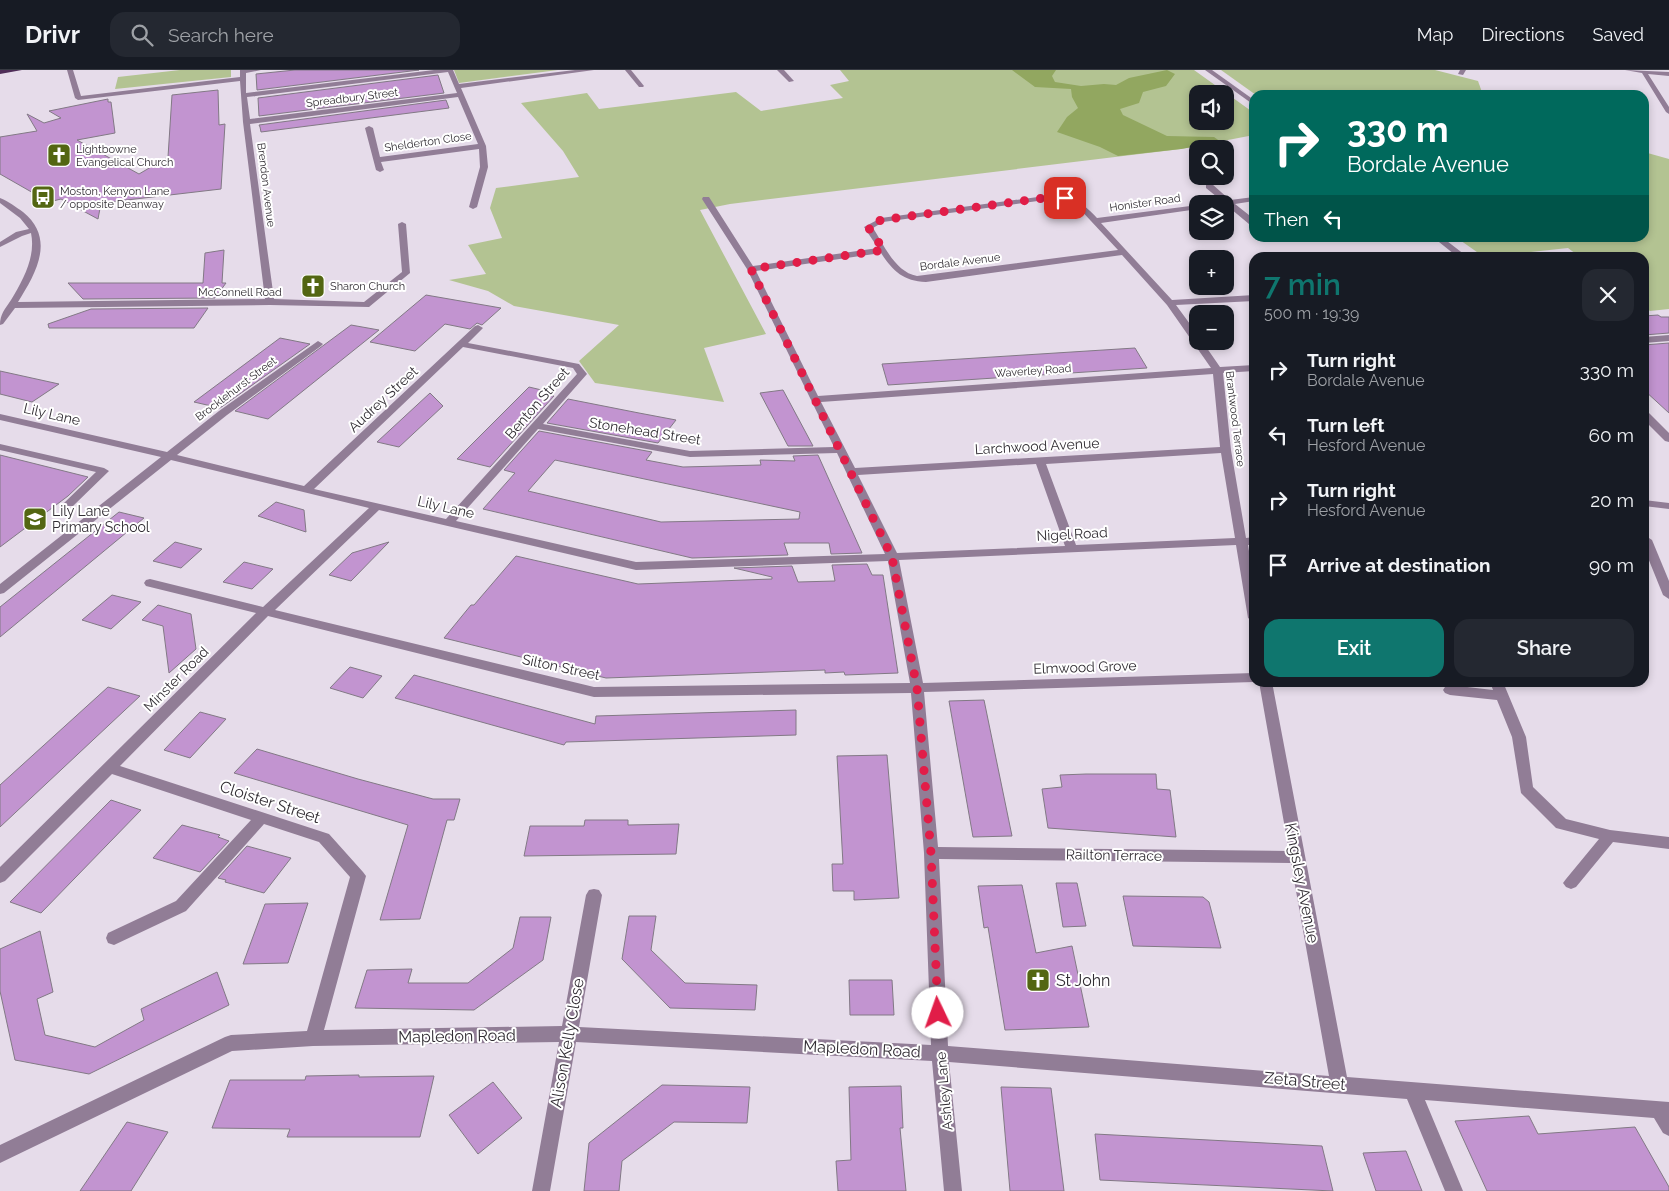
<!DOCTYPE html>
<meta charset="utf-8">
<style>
:root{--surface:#171b24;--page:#242831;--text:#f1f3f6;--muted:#9ea1a6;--line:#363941;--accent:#0f766e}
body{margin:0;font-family:Raleway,sans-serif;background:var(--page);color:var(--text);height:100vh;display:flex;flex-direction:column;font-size:19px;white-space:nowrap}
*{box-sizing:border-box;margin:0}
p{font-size:16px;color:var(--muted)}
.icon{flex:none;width:28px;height:28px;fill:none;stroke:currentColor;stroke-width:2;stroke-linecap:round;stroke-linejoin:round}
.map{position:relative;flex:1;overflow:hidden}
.panel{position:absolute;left:1249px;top:182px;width:400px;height:435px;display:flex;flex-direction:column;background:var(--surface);border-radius:15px;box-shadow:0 2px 8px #0003}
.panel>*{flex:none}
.top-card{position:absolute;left:1249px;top:20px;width:400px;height:152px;border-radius:15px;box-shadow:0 2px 8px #0003;background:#00695c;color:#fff;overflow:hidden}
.tools{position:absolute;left:1189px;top:15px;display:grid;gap:10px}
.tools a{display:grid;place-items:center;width:45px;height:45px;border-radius:10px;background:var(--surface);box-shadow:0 2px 8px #0003;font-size:25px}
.pin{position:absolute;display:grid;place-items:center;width:42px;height:42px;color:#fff;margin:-21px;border-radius:10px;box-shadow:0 2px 8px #0006}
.me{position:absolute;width:55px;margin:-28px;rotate:357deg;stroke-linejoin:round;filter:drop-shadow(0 0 4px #0008)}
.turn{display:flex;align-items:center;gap:18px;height:105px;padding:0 15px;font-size:22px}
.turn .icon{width:65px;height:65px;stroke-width:2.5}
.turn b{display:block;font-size:35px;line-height:42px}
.then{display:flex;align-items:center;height:48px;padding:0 15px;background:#0003;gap:10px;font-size:19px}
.round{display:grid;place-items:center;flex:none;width:52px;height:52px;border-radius:15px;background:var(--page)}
.overview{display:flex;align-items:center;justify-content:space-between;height:85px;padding:0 15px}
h1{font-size:30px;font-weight:600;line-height:38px;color:var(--accent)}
.primary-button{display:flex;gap:10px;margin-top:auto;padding:10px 15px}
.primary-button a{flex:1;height:58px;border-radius:15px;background:var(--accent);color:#fff;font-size:20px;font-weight:600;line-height:58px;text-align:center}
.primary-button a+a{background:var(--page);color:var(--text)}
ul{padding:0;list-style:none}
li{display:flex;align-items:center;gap:15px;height:65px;padding:0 15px}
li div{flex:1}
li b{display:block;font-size:19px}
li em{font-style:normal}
header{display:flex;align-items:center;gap:30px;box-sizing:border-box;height:70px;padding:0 25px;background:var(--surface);border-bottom:1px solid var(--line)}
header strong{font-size:24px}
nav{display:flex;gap:28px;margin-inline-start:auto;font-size:18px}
.search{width:350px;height:45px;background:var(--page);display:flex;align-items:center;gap:12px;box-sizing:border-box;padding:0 18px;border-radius:15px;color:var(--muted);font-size:19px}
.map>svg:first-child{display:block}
</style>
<header>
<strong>Drivr</strong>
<div class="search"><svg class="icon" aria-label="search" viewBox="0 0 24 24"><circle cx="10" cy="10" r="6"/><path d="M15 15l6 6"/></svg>Search here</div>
<nav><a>Map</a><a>Directions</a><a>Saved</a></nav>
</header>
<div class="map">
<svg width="1669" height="1121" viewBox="0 0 1669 1121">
<rect width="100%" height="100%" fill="#e6dcea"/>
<g fill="#b3c392" fill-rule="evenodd">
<path d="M180,0H231V7L115,19L118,7Z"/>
<path d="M454,0H558L459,13Z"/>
<path d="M840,0H1194L1254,43V65L1181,79L730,134L700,140L766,264L704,278L724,332L595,313L579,291L619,255L514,236L488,221L449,210L486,204L468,175L502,168L490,138L496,118L579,107L563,81L521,33L587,23L599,39L736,22L761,41L843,28L830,15L849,11ZM1198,24H1225V51H1198Z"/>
<path d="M1221,0H1435L1478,11L1483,25H1256Z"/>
<path d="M1644,82L1669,89V239L1650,241L1644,237V188L1580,187L1568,178L1484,187L1457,168H1644Z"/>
</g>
<path fill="#92a760" d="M1012,0H1056L1052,6L1055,12L1081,16L1104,14L1116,15L1129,8L1167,0L1175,4L1166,16L1143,22L1139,33L1120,39L1123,45L1167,66L1214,67L1221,72L1181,79L1118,86L1100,77L1057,62L1067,47L1078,38L1072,27L1071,19L1035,17Z"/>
<g fill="#c294d0" stroke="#827985" fill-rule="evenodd">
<path d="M295,0H419L257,20L256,4Z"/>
<path d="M438,5L444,23L259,46L258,28Z"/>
<path d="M218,20L219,55L225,54L221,119L101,133L98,149L61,129L49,132L0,104V67L37,61L27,44L44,53L61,48L49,41L108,29V32H111L115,63L77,70L139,104L168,87L172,25Z"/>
<path d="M446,30L449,38L261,62L260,57L259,55Z"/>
<path d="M224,180L222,213H226L215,228L83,229L68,213H203L205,183Z"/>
<path d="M426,225L501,238L482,255L477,253L470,259L445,254L415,281L370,272Z"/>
<path d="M208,238L194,258H49L48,254L91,239Z"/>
<path d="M1658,245L1661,247H1669V263L1644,265V246Z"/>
<path d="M351,255L379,260L268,349L235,341Z"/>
<path d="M280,268L310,274L220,338L194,332Z"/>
<path d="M1669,273V343L1644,320V275Z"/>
<path d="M1135,278L1147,298L888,315L882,294Z"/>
<path d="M0,301L59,314L32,332L0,324Z"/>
<path d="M529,317L550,322L547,325L554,326L490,397L457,389Z"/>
<path d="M783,320L790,333L813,376H788L760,323Z"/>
<path d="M430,323L443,336L399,377L377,372Z"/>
<path d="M568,329L639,343L676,350L658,373L547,353Z"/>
<path d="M539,361L652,382L646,390L683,397L761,395L760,390L795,391L793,386L818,385L862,483L831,484L829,473H784L788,485L692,488L483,439L515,403L504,400ZM555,390L800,442L799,449L661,452L528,421Z"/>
<path d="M0,385L88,407L68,426L0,477Z"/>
<path d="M276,432L304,440L306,462L258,446Z"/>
<path d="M119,442L144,448L0,567V537Z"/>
<path d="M175,472L202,479L181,498L153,491Z"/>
<path d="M389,472L351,511L329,505L352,483Z"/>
<path d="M516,486L638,514L772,509V507L734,498L792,496L798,512L835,511L832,495L867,494L872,505H883L898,603L845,605L844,602L825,603V600L606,608L444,568L471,535H474Z"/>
<path d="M244,492L273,499L252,519L223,512Z"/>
<path d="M112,525L141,532L111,559L82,550Z"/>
<path d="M158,535L191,544L196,579L169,603L163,556L142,550Z"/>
<path d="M350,597L382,606L363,628L330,618Z"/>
<path d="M414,605L595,654L596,646L796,640V665L566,672L564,675L395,628Z"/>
<path d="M108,617L140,626L0,757V715Z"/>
<path d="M984,630L1012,766L973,767L949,631Z"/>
<path d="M200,642L226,649L190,688L164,680Z"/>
<path d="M257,679L358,709L433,729H460L454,750H447L420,849L380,850L408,755L234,703Z"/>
<path d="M887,685L899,828L854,830V821H833L832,794H843L837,686Z"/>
<path d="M1086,704H1156L1157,719L1170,720L1176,767L1048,758L1042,719L1062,717L1060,705Z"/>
<path d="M111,730L141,740L41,843L10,832Z"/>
<path d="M585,750H628V755L679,754L676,784L524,786L530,756H584Z"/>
<path d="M182,755L220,765L218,767L229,771L200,802L153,788Z"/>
<path d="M247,776L291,788L264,823L225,812L226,810L218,808Z"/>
<path d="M1056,813H1077L1086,856L1063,857Z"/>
<path d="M1022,815L1036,883L1072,876L1089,957L1005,960L988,857L984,858L978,816Z"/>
<path d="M1123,826L1203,827L1209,832L1221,878L1133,876Z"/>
<path d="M308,833L288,893L243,894L265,834Z"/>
<path d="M629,846H656L651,880L685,913L757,915L755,940L670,938L622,889Z"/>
<path d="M520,847H551L543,890L474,940L355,938L367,900L412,899L408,913H468L513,878Z"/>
<path d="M40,861L53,922L37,929L45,965L95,977L144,950L141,939L217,902L229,935L89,1004L15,990L0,921V879Z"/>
<path d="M849,910H892L894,945H850Z"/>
<path d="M359,1005V1007L434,1006L420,1067H287L290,1059L212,1058L230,1010H305L306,1006Z"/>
<path d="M493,1012L522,1048L478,1084L449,1045Z"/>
<path d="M662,1015L750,1017L747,1053L674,1052L622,1091L619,1121H584L589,1073Z"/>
<path d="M901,1016L903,1058H900L906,1121H838L836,1091L851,1090L849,1017Z"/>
<path d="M1001,1017L1051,1018L1064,1121H1010Z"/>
<path d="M1529,1046L1538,1064L1635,1057L1669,1117V1121H1487L1455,1051Z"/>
<path d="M127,1052L168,1062L131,1121H80Z"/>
<path d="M1095,1064L1322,1076L1333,1121L1100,1110Z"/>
<path d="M1406,1081L1422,1121H1376L1363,1083Z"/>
</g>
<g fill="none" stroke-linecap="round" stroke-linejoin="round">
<g fill="#917d96" fill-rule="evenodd">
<path d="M67,0H73L81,26L240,7V0H261L246,3V23L434,0H453L459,14L575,0H594L461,18L486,76L488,97L477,137L473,139L469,137L480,97L479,79L381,92L384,100L380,102L376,100L365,58L369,56L373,58L380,87L478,74L458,27L250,54L274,229L364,232L402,202L398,154L402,152L406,154L410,203L369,237L270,235L15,238L3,254L0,255C0,244 5,239 11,230C23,210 36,187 31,163L22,166L0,177V172L16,162L29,159L20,148L0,133V128C8,131 16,137 23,142C56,169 36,203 18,232L265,229L243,52L240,11L78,30L75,28ZM448,2L457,23L250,49L247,27Z"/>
<path d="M625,0H631L644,16L643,17H639Z"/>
<path d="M777,0H784L794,11L789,12Z"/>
<path d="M1205,0H1212L1254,30V35Z"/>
<path d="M1460,0H1466L1463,5L1458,4Z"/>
<path d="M1625,0L1669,2V6L1648,4L1669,37V44L1666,42L1642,3Z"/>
<path d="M1206,114H1212L1230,130L1254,127V131L1235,134L1254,149V154H1249L1225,134H1221L1222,131L1206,118Z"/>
<path d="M1045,126C1072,126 1079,129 1097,148L1198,135V139L1101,153L1172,230L1254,225V231L1176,235L1198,265V271H1202L1220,297L1254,295V301L1223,303L1231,380L1246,468L1254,467V475H1248L1254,511V552L1248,548L1236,475L899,490L923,613L1254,603V612L924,622L938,777L1289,781L1259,612H1272L1347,1007L1669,1032V1066L1663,1063L1654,1048L1425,1030L1463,1121H1445L1407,1029L949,992L962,1121H944L932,991L576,972L550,1121H532L559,972L313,976L232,981L0,1093V1075L225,967L231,965L307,961L350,807L319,772L264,754L186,841L114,875L108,873L106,868L108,863L176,831L251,750L112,704L5,811L0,813V797L256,543L146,516L144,513L146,510L150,509L263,537L369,438L171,390L4,523L0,524V514L161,387L0,350V344L167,382L219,341L318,271L323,274L321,276L227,345L177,385L304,416L475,256L478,255L483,258L468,273L579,294L587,304L543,354L690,381L834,377L747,199L702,129L703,127H709L753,196L878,178L864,157L881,148ZM1045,130H1064L1077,136L1118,180L917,206C895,202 884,175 873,158L883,152ZM881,183C893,201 903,211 926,212L1122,185L1167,235L1211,298L818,326L756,201ZM463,277L573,298L577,304L446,449L314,419ZM1213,304L1220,377L855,398L821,332ZM538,359L690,387L837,383L885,484L636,492L456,451ZM1221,383L1235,468L1076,475L1046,394ZM1036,394L1065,476L897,483L858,405ZM379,440L636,500L888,491L910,613L594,617L275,540ZM268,546L594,627L911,623L924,783L931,975L579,957L602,825L599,820L594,819L589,820L586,825L562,956L324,960L366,806L363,802L329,764L120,696ZM939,789L1291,793L1329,1006L948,976Z"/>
<path d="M1434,168H1443L1469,188H1459Z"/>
<path d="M1669,265V271L1644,273V267Z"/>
<path d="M1644,341L1648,342L1669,363V372L1665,371L1644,350Z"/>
<path d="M0,374L104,398L109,401L73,436H65L63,434L65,432L96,402L0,380Z"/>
<path d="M1644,430L1669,433V439L1644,436Z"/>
<path d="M1646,466L1652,470L1669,511V529L1663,525L1644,478V467Z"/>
<path d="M1490,612H1503L1526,667L1533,717L1566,749L1610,760L1669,767V779L1613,772L1576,817L1571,819L1566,817L1563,813L1566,809L1599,769L1556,758L1521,723L1512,667L1497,630L1450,625L1445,623L1443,620L1445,617L1450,615L1493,620Z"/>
</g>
<path fill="#4f2d58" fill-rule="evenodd" d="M0,0H22L0,4Z"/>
</g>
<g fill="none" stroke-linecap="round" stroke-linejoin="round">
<path stroke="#e11d48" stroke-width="9" stroke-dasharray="0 16.2" d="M938,943L931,783L917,618L892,487L751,199L884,180L868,157L881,150L1044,128H1065"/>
</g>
<defs>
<g id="church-square" transform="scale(1.25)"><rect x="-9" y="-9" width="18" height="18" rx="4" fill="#536612" stroke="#fff"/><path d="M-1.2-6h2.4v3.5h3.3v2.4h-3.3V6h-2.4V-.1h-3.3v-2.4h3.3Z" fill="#fff"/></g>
<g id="bus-square" transform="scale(1.25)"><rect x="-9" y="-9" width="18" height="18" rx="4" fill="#536612" stroke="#fff"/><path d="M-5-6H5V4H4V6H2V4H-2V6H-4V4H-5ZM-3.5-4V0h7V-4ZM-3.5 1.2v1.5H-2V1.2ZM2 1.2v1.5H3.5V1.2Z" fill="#fff"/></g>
<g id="school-square" transform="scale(1.25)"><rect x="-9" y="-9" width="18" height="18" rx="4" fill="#536612" stroke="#fff"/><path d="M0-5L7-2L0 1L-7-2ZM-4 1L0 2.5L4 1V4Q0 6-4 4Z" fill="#fff"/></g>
</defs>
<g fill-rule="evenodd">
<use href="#church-square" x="59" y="85"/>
<use href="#bus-square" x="43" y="127"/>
<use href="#church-square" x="313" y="216"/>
<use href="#school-square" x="35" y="449"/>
<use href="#church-square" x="1038" y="910"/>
</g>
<g text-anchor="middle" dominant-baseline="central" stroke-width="4" stroke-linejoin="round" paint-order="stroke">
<g font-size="11" fill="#312d33" stroke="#fff">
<text transform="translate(352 28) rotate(-7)">Spreadbury Street</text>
<text transform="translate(428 72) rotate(-8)">Shelderton Close</text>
<text transform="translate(266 115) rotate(83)">Brendon Avenue</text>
<text transform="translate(1145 133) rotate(-8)">Honister Road</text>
<text transform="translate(960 192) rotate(-7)">Bordale Avenue</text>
<text x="240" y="222">McConnell Road</text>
<text transform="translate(1033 301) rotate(-4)">Waverley Road</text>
<text transform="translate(236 319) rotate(-37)">Brocklehurst Street</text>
<text transform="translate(1235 349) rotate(83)">Brantwood Terrace</text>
</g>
<g font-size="11" fill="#312d33" stroke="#fff" text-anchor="start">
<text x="76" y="79">Lightbowne<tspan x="76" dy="13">Evangelical Church</tspan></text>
<text x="60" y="121">Moston, Kenyon Lane<tspan x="60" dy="13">/ opposite Deanway</tspan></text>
<text x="330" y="216">Sharon Church</text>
</g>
<g font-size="14" fill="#312d33" stroke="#fff">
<text transform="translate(383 329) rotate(-43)">Audrey Street</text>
<text transform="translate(537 333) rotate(-49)">Benton Street</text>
<text transform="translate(52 344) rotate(13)">Lily Lane</text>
<text transform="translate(645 361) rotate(9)">Stonehead Street</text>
<text transform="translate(1037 376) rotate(-3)">Larchwood Avenue</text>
<text transform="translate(446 437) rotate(13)">Lily Lane</text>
<text transform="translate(1072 464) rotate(-3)">Nigel Road</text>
<text transform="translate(561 597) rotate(12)">Silton Street</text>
<text transform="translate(1085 597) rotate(-2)">Elmwood Grove</text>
<text transform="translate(176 609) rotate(-45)">Minster Road</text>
<text transform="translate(1114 785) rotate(1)">Railton Terrace</text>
<text transform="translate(944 1021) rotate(-95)">Ashley Lane</text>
</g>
<g font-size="14" fill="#312d33" stroke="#fff" text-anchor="start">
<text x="52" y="441">Lily Lane<tspan x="52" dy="16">Primary School</tspan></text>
</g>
<g font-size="16" fill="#312d33" stroke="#fff">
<text transform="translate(270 732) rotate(18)">Cloister Street</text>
<text transform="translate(1302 813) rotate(79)">Kingsley Avenue</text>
<text transform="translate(457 966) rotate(-1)">Mapledon Road</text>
<text transform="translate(567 973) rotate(-80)">Alison Kelly Close</text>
<text transform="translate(862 979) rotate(3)">Mapledon Road</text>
<text transform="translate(1305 1011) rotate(5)">Zeta Street</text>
</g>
<g font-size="16" fill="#312d33" stroke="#fff" text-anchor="start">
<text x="1056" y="910">St John</text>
</g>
</g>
</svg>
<div class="tools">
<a><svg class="icon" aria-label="sound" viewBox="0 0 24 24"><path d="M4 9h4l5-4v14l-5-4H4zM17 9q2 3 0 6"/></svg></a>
<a><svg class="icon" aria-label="search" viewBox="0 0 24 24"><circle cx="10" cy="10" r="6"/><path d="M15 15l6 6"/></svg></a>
<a><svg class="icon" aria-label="layers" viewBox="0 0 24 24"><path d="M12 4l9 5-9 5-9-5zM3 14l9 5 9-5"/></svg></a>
<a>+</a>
<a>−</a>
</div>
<div class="pin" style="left:1065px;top:128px;background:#d93025"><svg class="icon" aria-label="arrive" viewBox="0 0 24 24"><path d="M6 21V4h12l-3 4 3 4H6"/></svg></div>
<svg class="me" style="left:938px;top:943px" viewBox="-20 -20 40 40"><circle r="19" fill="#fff"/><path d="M0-13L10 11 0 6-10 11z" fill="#e11d48"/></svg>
<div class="top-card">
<div class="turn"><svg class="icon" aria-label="right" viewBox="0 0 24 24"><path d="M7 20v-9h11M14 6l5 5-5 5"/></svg><div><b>330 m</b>Bordale Avenue</div></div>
<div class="then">Then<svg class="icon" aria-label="left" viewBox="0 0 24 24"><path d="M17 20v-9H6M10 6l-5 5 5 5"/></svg></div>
</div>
<section class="panel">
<div class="overview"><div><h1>7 min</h1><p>500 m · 19:39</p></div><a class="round"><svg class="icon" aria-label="close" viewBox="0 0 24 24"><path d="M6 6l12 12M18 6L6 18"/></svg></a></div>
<ul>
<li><svg class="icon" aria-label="right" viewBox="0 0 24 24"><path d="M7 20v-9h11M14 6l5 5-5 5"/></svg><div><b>Turn right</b><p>Bordale Avenue</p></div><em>330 m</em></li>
<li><svg class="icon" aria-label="left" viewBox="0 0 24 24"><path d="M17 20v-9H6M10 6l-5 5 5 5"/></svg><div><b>Turn left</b><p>Hesford Avenue</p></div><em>60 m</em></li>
<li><svg class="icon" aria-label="right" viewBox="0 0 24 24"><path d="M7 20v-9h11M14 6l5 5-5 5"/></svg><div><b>Turn right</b><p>Hesford Avenue</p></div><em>20 m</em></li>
<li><svg class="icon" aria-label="arrive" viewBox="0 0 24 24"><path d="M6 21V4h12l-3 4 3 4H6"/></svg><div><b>Arrive at destination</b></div><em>90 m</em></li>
</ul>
<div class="primary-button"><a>Exit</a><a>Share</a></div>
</section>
</div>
